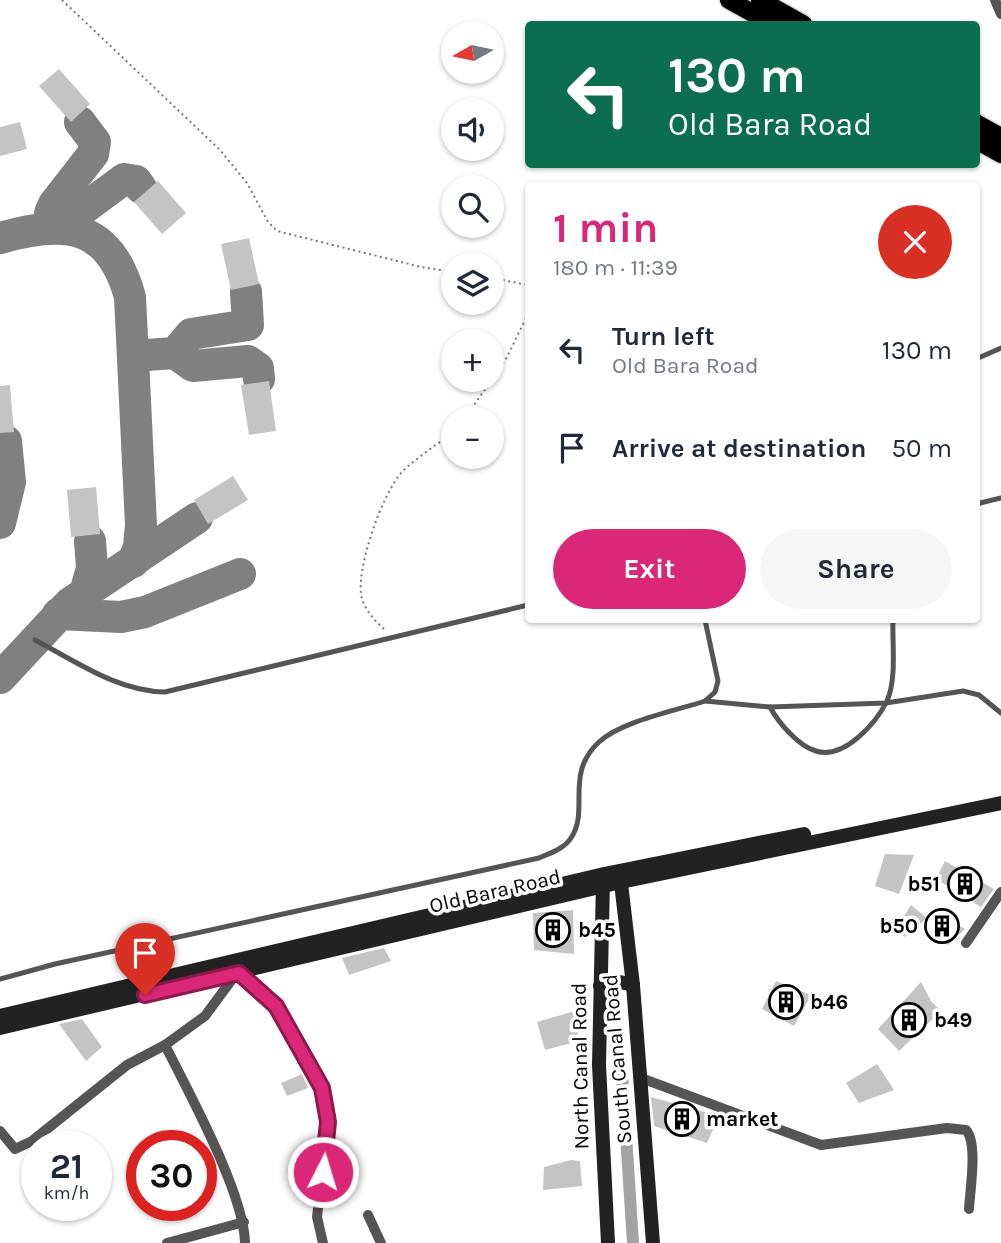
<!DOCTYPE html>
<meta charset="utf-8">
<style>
:root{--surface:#fff;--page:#f6f6f7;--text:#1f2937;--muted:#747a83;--accent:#db2777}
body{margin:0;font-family:Karla,sans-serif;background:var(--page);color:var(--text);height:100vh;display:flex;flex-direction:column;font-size:26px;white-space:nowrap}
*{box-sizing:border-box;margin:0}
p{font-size:23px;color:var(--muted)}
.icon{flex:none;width:38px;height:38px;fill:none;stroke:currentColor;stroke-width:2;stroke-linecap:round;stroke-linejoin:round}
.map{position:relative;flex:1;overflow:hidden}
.drawer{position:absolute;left:525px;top:182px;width:455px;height:441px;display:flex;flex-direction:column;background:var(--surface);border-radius:7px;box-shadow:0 2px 5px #0004}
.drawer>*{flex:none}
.guide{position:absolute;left:525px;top:21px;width:455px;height:147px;border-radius:7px;box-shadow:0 2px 5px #0004;background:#0b6e4f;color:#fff;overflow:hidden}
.needle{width:46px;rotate:261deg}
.fabs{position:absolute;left:441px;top:21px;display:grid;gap:14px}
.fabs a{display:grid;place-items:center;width:63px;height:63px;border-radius:50%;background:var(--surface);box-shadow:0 2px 5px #0004;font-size:35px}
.speed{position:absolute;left:21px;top:1130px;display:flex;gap:14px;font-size:35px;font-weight:700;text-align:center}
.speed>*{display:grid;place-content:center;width:91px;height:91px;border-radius:50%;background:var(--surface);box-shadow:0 2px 5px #0004;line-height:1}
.speed small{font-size:18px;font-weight:400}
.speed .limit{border:10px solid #d22;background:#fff;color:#111}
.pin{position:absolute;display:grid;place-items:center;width:60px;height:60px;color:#fff;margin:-72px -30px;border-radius:50% 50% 50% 0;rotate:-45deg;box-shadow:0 0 7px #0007}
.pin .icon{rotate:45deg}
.me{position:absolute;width:77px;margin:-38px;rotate:5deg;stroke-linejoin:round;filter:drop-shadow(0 0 5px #0008)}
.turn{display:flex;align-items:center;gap:24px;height:147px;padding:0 28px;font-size:32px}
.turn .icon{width:91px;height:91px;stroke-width:2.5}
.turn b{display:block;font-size:49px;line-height:60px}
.round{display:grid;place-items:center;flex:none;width:74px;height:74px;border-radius:37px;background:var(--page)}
.summary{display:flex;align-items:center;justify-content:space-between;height:119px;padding:0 28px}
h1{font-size:42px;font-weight:700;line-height:52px;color:var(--accent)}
.cta{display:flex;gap:14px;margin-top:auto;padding:14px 28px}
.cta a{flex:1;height:80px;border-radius:42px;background:var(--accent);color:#fff;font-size:28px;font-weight:700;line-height:80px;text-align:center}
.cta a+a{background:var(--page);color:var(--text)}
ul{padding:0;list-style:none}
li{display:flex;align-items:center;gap:21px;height:98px;padding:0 28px}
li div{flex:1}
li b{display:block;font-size:26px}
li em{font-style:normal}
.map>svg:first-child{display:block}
</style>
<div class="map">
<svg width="1001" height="1243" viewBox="0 0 1001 1243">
<rect width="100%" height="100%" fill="#fff"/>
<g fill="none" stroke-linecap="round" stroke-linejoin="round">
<path stroke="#a3a3a3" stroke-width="12" d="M622,1074L633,1243"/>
<g stroke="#808080" stroke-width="32">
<path d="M52,227L50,213L54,204L93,154L95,142L80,122"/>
<path d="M59,227L124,179L136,181L141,188"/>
<path d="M0,238C66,219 110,224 130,297L141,525L139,547L133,562"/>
<path d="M133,349L146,355L175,353L191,334L248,325L246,292"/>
<path d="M175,353L193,366L248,361L258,368L259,379"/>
<path d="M0,523L10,482L6,441"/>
<path d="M85,593L92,568L90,541"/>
<path d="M58,614L121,617L145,612L240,574"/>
<path d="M0,678L70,603L197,518"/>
</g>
</g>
<g fill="#c4c4c4">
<path d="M59,69L90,104L71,122L39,86Z"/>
<path d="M20,122L27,149L0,156V127Z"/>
<path d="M158,181L186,213L162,234L134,202Z"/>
<path d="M249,238L259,284L231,290L221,244Z"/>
<path d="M269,381L276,431L249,435L241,385Z"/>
<path d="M10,385L14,432L0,433V386Z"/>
<path d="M233,476L248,500L208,524L194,500Z"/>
<path d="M96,487L100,534L71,537L67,490Z"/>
<path d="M885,854L914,855L899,894L875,886Z"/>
<path d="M945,861L994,889L981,907L936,879Z"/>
<path d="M911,905L927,918L905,937L896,929Z"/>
<path d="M573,910L574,954L534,950L533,913Z"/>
<path d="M940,916L965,929L948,945L928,928Z"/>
<path d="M384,948L391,961L349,975L342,958Z"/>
<path d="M776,981L811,995L794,1026L762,1009Z"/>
<path d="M921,982L931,1001L941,1011L899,1051L878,1029Z"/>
<path d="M575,1011L579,1041L545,1050L537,1022Z"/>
<path d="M82,1019L102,1047L86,1061L59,1024Z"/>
<path d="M877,1064L894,1090L859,1103L846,1083Z"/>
<path d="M302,1074L308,1088L287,1096L281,1083Z"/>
<path d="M651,1097L719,1116L707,1143L654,1126Z"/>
<path d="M571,1160L580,1161L582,1186L543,1190L544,1167Z"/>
</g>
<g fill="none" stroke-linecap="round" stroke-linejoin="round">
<g stroke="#dbdbdb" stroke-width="21">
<g id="primary">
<path d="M729,0L772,24"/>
<path d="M760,0L803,24"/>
<path d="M976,123L1001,137"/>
<path d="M976,140L1001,154"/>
</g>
</g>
<g stroke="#777" stroke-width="2" stroke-dasharray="2 3.5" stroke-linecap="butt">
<path d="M62,0L220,150L247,183L268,222L277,231L421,267L453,272"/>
<path d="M492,278L528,285"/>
<path d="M465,418L506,359L528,314"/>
<path d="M384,629C374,620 366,611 362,599C354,572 383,492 402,472C417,457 437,445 453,432"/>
</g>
<g stroke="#555" stroke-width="5">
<path d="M976,359L1001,348"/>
<path d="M976,504L1001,498"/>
<path d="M35,640C77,662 117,691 165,692L528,605"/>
<path d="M705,701L770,707L886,703L963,691L979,695L1001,713"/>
<path d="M770,707C778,722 798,746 816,751C844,760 876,723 887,701C897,678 892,644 893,620"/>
<path d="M0,979L55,964L539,858C550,853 564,849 571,838C590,810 564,774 599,742C622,721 675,711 705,701L715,692L718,681L705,620"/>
</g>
<g stroke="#555" stroke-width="10">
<path d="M995,0L1001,14"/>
<path d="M966,943L1001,892"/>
<path d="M239,973L276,1006L322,1088L328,1122L317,1217L323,1243"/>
<path d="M236,974L205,1016L165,1045C189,1093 244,1193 245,1243"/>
<path d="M641,1078L821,1145L947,1128L966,1130C978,1143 970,1190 969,1209"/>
<path d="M0,1131L15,1149L32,1141L127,1065L165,1045"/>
<path d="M368,1215L381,1243"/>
<path d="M167,1243L244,1222"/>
</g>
<g stroke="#222" stroke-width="14">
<path d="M620,875L633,985L653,1243"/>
<path d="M603,881L599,1065L608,1243"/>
<path d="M600,986L620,982L633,985"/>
<path d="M0,1016L604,874L804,834"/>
<path d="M0,1028L621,882L1001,803"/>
</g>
<use href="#primary" stroke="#000" stroke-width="18"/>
</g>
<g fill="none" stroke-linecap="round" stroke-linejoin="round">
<g stroke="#8e194d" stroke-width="18">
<path id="route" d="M145,995L239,973L276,1006L322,1088L328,1122L323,1172"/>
</g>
<use href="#route" stroke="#db2777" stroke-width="12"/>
</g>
<defs>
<g id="building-ring" transform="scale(1.75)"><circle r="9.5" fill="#fff" stroke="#000" stroke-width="1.5"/><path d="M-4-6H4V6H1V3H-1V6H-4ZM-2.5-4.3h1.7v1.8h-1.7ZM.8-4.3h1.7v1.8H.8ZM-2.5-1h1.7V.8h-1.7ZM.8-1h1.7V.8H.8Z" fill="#000"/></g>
</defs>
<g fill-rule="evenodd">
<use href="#building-ring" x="965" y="884"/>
<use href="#building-ring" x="942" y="926"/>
<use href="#building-ring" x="553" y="930"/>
<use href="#building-ring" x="786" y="1002"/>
<use href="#building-ring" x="909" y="1020"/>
<use href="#building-ring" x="682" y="1119"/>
</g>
<g text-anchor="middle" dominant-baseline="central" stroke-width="7" stroke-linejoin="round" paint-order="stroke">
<g font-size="21" font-weight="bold" fill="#000" stroke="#fff" text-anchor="start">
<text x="940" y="884" text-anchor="end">b51</text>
<text x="918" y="926" text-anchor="end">b50</text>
<text x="578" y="930">b45</text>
<text x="810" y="1002">b46</text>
<text x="934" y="1020">b49</text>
<text x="706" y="1119">market</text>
</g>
<g font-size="21" fill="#000" stroke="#fff">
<text transform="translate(495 891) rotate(-13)">Old Bara Road</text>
<text transform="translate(617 1059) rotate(-95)">South Canal Road</text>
<text transform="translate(580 1066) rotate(-91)">North Canal Road</text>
</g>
</g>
</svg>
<div class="fabs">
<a><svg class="needle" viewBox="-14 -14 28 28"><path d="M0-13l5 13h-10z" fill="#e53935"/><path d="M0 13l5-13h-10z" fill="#747a83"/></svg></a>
<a><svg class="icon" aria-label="sound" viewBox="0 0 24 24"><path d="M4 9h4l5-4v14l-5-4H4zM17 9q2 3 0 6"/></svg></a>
<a><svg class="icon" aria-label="search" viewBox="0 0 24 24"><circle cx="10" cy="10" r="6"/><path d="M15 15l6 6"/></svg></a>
<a><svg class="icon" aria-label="layers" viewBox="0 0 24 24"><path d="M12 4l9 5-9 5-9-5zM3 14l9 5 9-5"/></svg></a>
<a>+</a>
<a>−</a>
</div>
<div class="speed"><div>21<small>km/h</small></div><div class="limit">30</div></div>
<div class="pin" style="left:145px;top:995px;background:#d93025"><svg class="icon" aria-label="arrive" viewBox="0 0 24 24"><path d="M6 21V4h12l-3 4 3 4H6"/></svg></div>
<svg class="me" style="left:323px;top:1172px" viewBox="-20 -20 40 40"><circle r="17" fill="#db2777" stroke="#fff" stroke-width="3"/><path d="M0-11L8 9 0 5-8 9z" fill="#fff"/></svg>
<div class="guide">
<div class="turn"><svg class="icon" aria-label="left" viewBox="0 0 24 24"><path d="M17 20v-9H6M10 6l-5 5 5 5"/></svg><div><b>130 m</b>Old Bara Road</div></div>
</div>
<section class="drawer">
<div class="summary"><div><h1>1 min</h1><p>180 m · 11:39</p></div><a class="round" style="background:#d93025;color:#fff"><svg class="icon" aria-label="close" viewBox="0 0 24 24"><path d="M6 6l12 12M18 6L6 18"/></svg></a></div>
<ul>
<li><svg class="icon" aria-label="left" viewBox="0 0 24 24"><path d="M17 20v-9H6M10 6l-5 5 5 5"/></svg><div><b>Turn left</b><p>Old Bara Road</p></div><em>130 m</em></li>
<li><svg class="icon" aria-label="arrive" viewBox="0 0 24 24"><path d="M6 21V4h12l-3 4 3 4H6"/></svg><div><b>Arrive at destination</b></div><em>50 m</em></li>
</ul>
<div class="cta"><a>Exit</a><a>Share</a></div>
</section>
</div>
